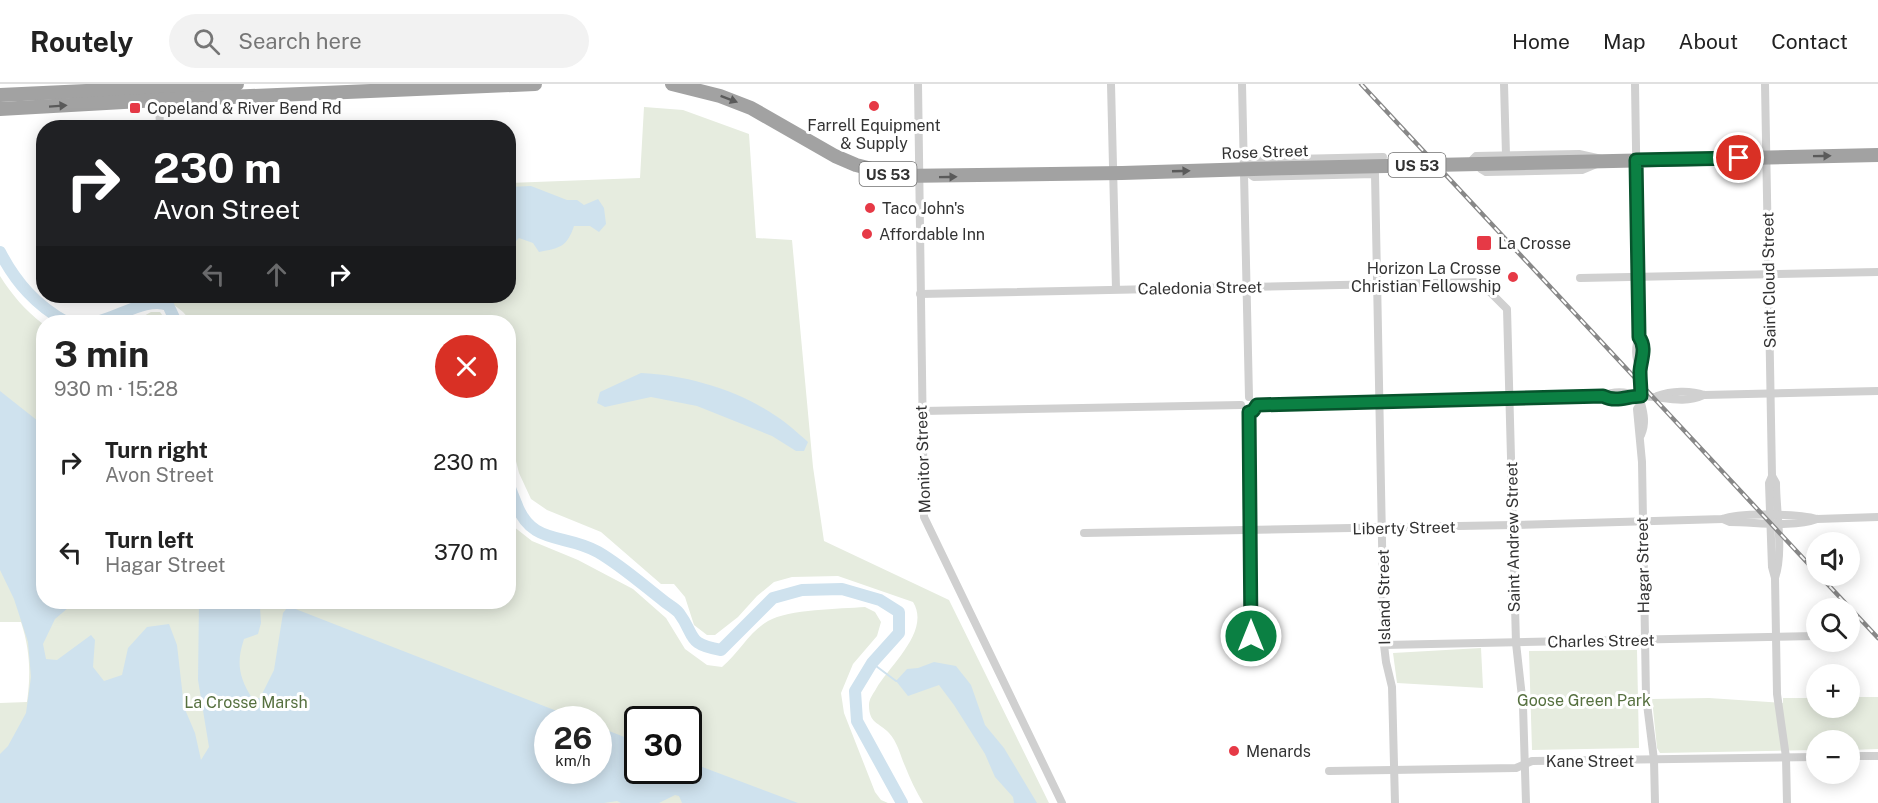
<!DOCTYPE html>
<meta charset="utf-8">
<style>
:root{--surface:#fff;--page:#f2f2f2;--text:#222;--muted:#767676;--line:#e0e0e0}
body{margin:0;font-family:"Public Sans",sans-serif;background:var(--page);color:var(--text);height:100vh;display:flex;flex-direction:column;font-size:22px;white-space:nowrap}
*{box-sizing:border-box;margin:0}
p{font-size:20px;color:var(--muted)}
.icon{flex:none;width:33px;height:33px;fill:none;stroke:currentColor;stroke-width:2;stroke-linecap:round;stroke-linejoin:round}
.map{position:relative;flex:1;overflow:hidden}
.details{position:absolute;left:36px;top:231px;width:480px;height:294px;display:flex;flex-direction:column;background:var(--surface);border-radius:24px;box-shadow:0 3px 15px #0003}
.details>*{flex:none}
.top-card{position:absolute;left:36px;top:36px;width:480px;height:183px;border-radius:24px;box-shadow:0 3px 15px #0003;background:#202124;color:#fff;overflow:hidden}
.fabs{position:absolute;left:1806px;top:448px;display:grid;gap:12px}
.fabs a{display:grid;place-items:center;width:54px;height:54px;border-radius:50%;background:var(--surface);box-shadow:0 3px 15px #0003;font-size:30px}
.speed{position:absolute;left:534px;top:622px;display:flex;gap:12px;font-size:30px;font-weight:700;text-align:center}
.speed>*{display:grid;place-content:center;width:78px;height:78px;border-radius:50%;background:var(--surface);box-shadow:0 3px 15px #0003;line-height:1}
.speed small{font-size:15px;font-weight:400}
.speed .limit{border:3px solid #111;border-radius:9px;background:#fff;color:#111}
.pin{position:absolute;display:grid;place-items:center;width:51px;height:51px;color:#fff;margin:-26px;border:3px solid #fff;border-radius:50%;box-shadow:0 2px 6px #0007}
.me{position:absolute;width:66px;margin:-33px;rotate:0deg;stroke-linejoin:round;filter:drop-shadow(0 0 4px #0008)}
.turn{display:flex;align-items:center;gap:21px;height:126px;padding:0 18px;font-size:27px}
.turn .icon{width:78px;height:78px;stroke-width:2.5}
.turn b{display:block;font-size:42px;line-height:51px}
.lanes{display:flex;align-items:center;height:57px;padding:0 18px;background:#0003;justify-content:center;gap:30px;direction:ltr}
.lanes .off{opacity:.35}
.round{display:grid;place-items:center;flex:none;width:63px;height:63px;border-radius:32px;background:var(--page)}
.summary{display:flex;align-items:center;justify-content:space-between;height:102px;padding:0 18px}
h1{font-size:36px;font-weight:700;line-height:45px}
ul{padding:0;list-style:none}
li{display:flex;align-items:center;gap:18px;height:90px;padding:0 18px}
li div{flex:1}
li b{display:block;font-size:22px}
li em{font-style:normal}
header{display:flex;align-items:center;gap:36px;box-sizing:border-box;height:84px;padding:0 30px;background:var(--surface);border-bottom:2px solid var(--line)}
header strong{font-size:28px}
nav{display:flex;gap:33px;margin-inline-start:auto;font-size:21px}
.search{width:420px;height:54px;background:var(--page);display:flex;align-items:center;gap:15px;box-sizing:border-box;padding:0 21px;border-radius:33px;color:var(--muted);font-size:22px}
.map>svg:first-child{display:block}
</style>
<header>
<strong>Routely</strong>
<div class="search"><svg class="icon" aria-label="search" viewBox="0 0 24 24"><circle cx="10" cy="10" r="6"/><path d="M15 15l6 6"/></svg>Search here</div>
<nav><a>Home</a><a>Map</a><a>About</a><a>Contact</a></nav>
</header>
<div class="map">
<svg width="1878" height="719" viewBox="0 0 1878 719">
<rect width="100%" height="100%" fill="#fff"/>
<g fill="#e6ecdf" fill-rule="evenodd">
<path d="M644,23L683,26L749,50L756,154L792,156L813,383L824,457L949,516L1049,719H923C916,707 910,695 905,682C900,671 898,659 889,649C879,638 869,640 869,621C869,615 873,610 876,605C890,581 931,547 913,518L838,492L792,493L774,498L757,512L738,533L715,551H707L694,541L685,513L674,500H661L601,448L547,426L531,415L519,389L509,349L508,238H192L183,228L163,212H508L509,99L640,94Z"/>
<path d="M0,192C12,211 25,226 43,240L44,518H508L509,439L532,457L578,476L633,505L666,534L685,565L707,581L722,583C739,569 749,548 768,537C789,525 840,525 865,523L875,528L881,538L877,552L853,580L841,609L844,629L875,708L881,716L888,719H0V619L27,618C31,590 30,565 21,538H0ZM548,636H598V687H548ZM638,636H688V687H638Z"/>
<path d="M151,228H160L167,238H133Z"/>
<path d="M1481,564L1483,604L1397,599L1393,569Z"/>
<path d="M1637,566L1639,664L1532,666L1529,567Z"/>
<path d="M1850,613H1878V665L1850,666V657H1816V666L1660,669L1657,664L1652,615L1709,614L1783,619V614H1816V624H1850Z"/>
</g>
<g fill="#cfe2ee">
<path d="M531,102L567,116H577L584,121L598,115L604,124L606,140L599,148L590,142H574C567,163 560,164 539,168L533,159L519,154L509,164V103Z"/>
<path d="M641,289C687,291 738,306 776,332C787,339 798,349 808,358L804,367H796L772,352L697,322L651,313L605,323L597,319L600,308Z"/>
<path d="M0,307L43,341L44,518H75L55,535L43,560L46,575L57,576L91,551L95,556L93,583L104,597L122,591L128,564L147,543L169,540L177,561L184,623L195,649L201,676L209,663L198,596L199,518H253L260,524L261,539L258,550L244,555C236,579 239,593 252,614H260L274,586L283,529L287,524H293L580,636H548V687H598L599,643L637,658L638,687H688L689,678L798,719H682L679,712L675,711L659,719H621L617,717L604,719H0V670L8,662L26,629L31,593L28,558L14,515L0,486Z"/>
<path d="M934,578L956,582L971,601L985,641L1004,664L1037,719H1014L1013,713L995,693L985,670L954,621L939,601L908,612L896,597L907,585L918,584Z"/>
</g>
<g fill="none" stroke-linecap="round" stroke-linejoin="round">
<path stroke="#cfe2ee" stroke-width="2" d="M872,579L896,597H899"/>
<g stroke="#cfe2ee" stroke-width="12">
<path d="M0,168C16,199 36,221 66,238"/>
<path d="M95,238C116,235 147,212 168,221L176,238"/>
<path d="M508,398C510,405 513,412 516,419C531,462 565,449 598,468C622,482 643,501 665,518C669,521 676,525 679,529C696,552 686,560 721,566L773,514L802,506L842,505L880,516L899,528V549L872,579L855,607L857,637L902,719"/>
</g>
<g stroke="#d0d0d0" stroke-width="8">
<path d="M918,0L924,433L1062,719"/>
<path d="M1111,0L1116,205"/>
<path d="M1242,0L1249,313"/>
<path d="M1504,0L1506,71"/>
<path d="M1635,0L1639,253C1635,262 1635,275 1640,283"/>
<path d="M1765,0L1772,392L1776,399C1776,428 1784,467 1775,494"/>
<path d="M157,12L159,16L160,44"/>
<path d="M1579,70L1606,76L1582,86L1486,88L1481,85L1473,75L1476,72Z"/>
<path d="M1383,73L1253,76L1243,85L1254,93L1375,90L1384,561L1386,578L1392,603L1395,719"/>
<path d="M1580,194L1878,188"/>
<path d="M920,210L1480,198L1507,225L1516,559L1523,622L1526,719"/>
<path d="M1639,253C1642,257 1643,257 1643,261C1645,279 1637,300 1641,319C1644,330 1646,340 1641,351"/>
<path d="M1603,312C1613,307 1626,307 1635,312"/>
<path d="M1657,312C1671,307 1690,306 1704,311L1878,307"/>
<path d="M1641,319L1637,325L1642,378L1646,612L1654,676L1655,719"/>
<path d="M1257,321L1603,312C1617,319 1626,312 1639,312C1661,312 1683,321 1704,311"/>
<path d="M922,327L1241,321"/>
<path d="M1249,328L1251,552"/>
<path d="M1772,392L1769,399L1772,483L1775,494L1777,610L1786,673L1787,719"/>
<path d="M1723,435L1730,438C1757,438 1793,444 1817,435"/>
<path d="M1084,449L1513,441L1723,435C1739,428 1801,430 1817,435L1878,433"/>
<path d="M1384,561L1816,552"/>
<path d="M1850,672H1878"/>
<path d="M1329,687L1516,684L1532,677L1816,673"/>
</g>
<g stroke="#a2a2a2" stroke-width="14">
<path d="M672,0L720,12L751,24L835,72L856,81L899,92L1122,89L1253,85L1878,71"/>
<path d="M0,11L237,0"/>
<path d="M0,25L159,16L535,0"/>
</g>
<g stroke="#888" stroke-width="4.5">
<g id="rail">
<path d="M1361,0L1816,488"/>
<path d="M1820,492L1878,554"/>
</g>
</g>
<use href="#rail" stroke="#fff" stroke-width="2" stroke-dasharray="7" stroke-linecap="butt"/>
</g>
<defs><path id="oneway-solid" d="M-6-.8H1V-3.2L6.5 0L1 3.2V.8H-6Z" transform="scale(1.5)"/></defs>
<g fill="#5a5a5a">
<use href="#oneway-solid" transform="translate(729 15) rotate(21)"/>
<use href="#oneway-solid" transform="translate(58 22) rotate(-4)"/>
<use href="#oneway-solid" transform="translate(1822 72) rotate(-1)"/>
<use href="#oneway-solid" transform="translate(1181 87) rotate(-2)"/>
<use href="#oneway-solid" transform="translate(948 93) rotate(-1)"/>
</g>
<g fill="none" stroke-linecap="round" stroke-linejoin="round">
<g stroke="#07532c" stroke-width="15">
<path id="route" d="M1251,552L1249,328L1253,327L1257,321L1603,312C1617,319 1627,312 1641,312C1641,304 1640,295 1640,287C1641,275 1647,264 1639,253L1636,76L1739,74"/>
</g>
<use href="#route" stroke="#0b8043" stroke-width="10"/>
</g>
<g fill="#e63946" stroke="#fff" stroke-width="2">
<circle cx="874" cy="22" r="6"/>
<rect x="129" y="18" width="12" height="12" rx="3"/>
<circle cx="870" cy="124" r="6"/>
<circle cx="867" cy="150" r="6"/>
<rect x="1476" y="151" width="16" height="16" rx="3"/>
<circle cx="1513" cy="193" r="6"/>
<circle cx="1234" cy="667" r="6"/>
</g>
<g text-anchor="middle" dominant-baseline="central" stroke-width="6" stroke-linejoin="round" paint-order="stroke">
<g fill="#fff" stroke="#707070" stroke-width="1.5">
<rect x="1388.5" y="69" width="57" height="24" rx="4.5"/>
<rect x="859.5" y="78" width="57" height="24" rx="4.5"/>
</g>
<g font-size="15" font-weight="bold" fill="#333">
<text x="1417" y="81">US 53</text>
<text x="888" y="90">US 53</text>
</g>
<g font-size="16" fill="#333" stroke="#fff" text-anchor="start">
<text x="147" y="24">Copeland &amp; River Bend Rd</text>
<text x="874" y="41" text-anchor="middle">Farrell Equipment<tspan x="874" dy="18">&amp; Supply</tspan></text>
<text x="882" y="124">Taco John's</text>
<text x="879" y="150">Affordable Inn</text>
<text x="1498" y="159">La Crosse</text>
<text x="1501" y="184" text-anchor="end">Horizon La Crosse<tspan x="1501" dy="18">Christian Fellowship</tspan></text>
<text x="1246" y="667">Menards</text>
</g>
<g font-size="16" fill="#333" stroke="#fff">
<text transform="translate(1265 68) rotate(-2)">Rose Street</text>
<text transform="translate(1769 196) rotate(-91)">Saint Cloud Street</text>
<text transform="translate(1200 204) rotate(-1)">Caledonia Street</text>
<text transform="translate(923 375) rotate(-92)">Monitor Street</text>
<text transform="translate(1404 444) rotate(-1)">Liberty Street</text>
<text transform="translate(1513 453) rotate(-91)">Saint Andrew Street</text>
<text transform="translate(1643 481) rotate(-91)">Hagar Street</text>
<text transform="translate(1384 513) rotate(-91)">Island Street</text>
<text transform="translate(1601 557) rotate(-1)">Charles Street</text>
<text x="1590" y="677">Kane Street</text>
</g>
<g font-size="16" fill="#56703f" stroke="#fff">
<text x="1584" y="616">Goose Green Park</text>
<text x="246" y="618">La Crosse Marsh</text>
</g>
</g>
</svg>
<div class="fabs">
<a><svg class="icon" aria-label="sound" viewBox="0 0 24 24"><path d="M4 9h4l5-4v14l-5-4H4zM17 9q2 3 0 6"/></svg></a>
<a><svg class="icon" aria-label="search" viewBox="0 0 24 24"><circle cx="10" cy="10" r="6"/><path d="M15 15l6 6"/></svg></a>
<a>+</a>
<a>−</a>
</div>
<div class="speed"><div>26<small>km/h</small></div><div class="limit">30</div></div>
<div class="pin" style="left:1739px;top:74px;background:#d93025"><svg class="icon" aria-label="arrive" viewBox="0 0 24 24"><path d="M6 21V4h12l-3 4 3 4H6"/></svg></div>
<svg class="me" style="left:1251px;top:552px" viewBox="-20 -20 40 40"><circle r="17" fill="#0b8043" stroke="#fff" stroke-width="3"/><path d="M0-11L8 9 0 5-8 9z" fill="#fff"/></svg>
<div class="top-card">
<div class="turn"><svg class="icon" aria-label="right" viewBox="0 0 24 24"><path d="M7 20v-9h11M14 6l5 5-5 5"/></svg><div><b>230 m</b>Avon Street</div></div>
<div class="lanes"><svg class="icon off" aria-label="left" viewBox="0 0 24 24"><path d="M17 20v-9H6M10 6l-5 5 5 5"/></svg><svg class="icon off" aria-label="ahead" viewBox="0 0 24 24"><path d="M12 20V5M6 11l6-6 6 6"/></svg><svg class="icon" aria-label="right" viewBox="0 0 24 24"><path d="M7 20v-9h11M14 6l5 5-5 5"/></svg></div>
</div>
<section class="details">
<div class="summary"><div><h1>3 min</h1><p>930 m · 15:28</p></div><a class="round" style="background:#d93025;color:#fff"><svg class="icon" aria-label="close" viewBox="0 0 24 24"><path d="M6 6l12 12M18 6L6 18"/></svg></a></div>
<ul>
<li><svg class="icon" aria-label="right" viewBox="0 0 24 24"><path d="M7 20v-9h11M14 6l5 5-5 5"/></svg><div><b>Turn right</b><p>Avon Street</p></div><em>230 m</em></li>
<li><svg class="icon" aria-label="left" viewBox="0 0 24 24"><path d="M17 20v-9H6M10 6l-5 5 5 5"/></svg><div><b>Turn left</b><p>Hagar Street</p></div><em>370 m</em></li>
</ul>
</section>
</div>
